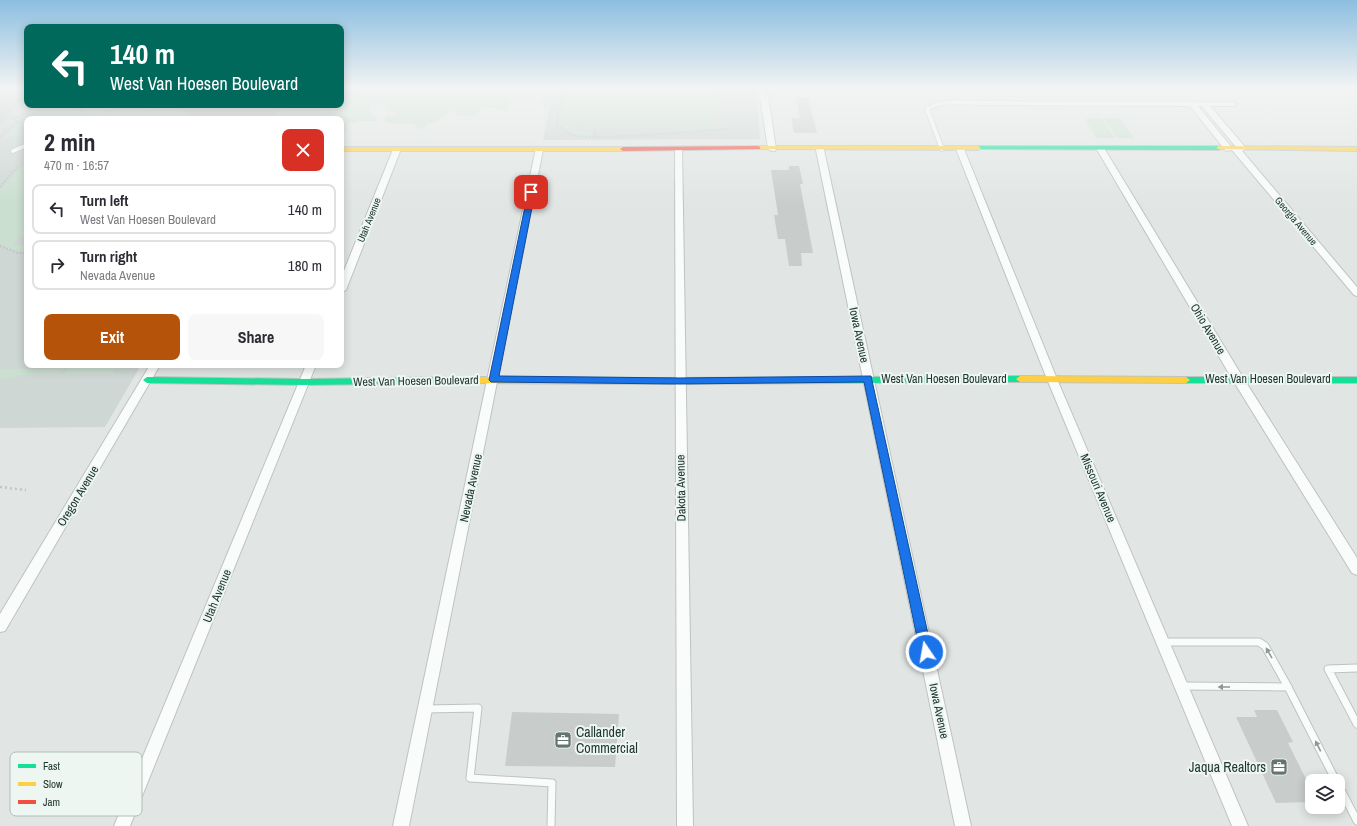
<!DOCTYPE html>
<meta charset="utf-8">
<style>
:root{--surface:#fff;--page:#f7f7f7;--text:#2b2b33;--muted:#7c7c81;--line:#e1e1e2;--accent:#b45309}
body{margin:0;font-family:"Archivo Narrow",sans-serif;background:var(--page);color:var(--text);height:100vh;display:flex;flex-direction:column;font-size:15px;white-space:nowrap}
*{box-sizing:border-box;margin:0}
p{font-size:13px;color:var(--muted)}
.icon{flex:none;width:22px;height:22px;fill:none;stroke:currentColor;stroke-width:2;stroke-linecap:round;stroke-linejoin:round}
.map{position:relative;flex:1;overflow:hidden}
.drawer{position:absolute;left:24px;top:116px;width:320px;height:252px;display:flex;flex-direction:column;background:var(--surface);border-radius:8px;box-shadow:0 2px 10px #0003}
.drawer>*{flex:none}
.banner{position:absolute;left:24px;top:24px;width:320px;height:84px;border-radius:8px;box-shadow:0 2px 10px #0003;background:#00695c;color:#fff;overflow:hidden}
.tools{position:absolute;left:1305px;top:774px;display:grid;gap:8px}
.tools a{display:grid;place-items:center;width:40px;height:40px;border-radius:8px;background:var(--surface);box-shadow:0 2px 10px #0003;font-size:20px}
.pin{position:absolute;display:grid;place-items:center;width:34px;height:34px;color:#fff;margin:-17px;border-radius:8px;box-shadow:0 2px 6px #0006}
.me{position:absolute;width:44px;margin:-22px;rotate:348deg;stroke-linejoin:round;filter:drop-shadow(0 0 3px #0008)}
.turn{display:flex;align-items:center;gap:14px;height:84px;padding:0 20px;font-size:18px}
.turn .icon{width:52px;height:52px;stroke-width:2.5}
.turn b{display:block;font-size:28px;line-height:34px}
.round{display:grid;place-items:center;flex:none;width:42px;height:42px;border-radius:8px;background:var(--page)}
.head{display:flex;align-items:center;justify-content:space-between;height:68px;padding:0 20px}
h1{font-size:24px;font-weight:700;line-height:30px}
.primary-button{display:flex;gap:8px;margin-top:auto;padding:8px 20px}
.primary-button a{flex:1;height:46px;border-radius:8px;background:var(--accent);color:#fff;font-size:16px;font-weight:700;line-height:46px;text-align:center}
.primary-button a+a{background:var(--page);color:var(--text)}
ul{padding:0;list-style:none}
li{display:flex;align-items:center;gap:12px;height:50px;margin:0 8px 6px;padding:0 12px;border:2px solid var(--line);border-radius:8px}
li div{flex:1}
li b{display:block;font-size:15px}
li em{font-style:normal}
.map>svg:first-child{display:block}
</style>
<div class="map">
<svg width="1357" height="826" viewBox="0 0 1357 826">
<rect width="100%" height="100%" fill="#e1e6e4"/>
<g fill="#ced7d4">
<path d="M0,89H27V105H341V89H362L341,119H27V365H141L105,427L0,428Z"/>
<path d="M553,89H750L756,94L760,139L543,140Z"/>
</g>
<g fill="#cadfd0">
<path d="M343,89H564C560,97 553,108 543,107L540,95L512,98L506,111C494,108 483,105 475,115L458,116L454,110L434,123H427L424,129L417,128L416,125C404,120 399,129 384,121L386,116L395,115L397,112H388L384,110L385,107L383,105H373L368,109L378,121H358L356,123H348L345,129H347L341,138V119H318L322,111L328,105H341V92Z"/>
<path d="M569,89H717V91H713L716,127H725L726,128L684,131L682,124L589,128L580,123L581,119H575L574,123L571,125V128L577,131L593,133V135H576L558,125L560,111H565V109H563L564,98Z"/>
<path d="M36,105H45L43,109L77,106L76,109L82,114L72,119L37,117L36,114L31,111Z"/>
<path d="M121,105C112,112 89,119 80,109Z"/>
<path d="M123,105H155L144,111H114Z"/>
<path d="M1101,118L1115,138H1097L1084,119Z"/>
<path d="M1103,118H1119L1134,138H1117Z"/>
<path d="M27,122V137L6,136C8,127 19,124 27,122Z"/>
<path d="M27,161V236H20L13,245H26L22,250H27V252H19L0,244V190Z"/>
<path d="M77,365H138L129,368L115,369L113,374H64L69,367Z"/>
<path d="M0,369H63L59,374L21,375L0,380Z"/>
</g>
<g fill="#c8cdcb">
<path d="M0,89H27V102L20,103L0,124Z"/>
<path d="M797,97H808L817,133H794L791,118H800L796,98Z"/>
<path d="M170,105H286L269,119L188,118L189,115Z"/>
<path d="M789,166H799L803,184H800L813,253H801L802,266H789L785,239H778L774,215H778L771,170H789Z"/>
<path d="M1254,710H1277L1293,742L1288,743L1312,791V802L1276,803L1236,717H1257Z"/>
<path d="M512,712L619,714L615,767L505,766Z"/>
</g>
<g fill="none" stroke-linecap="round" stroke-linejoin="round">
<g stroke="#bec3c1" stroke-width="5.5">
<g id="lane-far1">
<path d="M942,149L927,109C943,99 964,103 982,103"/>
<path d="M13,151L27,145"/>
</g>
</g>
<g stroke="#bec3c1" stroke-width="9">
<g id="lane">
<path d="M1163,642H1259L1265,646L1288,687"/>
<path d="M1357,668L1328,669L1357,724"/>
<path d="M1182,686L1288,687L1336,781"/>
<path d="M426,709L478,708L470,778L552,783L551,826"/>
<path d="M1338,784L1357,821"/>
</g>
</g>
<g stroke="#bec3c1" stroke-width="2">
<g id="street">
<path d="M755,89H762L768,96L776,149L775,151H772L768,149L760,96Z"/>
<path d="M979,101L1235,102V106H1210L1245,147L1246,149L1242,151L1357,287V296L1354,295L1232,150L1226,151L1190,106L982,105L978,103ZM1198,106H1202L1236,147L1232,148Z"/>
<path d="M1097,146H1100L1104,148L1242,376L1357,558V575L1352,573L1234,382L1096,148Z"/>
<path d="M394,147H397L401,149L346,290L341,293V278Z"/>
<path d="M675,147H678L682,149L693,826H677Z"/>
<path d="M957,147H960L964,149L1057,379L1248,826H1232L1047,379L956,149Z"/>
<path d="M536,148H542L543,150L409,826H393Z"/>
<path d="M817,148H823L824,150L971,826H955L816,150Z"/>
<path d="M150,365H160L5,631L0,632V614Z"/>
<path d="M306,365H316L130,826H114Z"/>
</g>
</g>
<g stroke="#bdc4c1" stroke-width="2">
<g id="fast">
<path d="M978,146H1219L1222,148L1219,150L976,149V147Z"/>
<path d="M1020,376L1024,379L1020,382L660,384L656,381L660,378Z"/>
<path d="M147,377L304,379L467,377L471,380L467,383L304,385L147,383L143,380Z"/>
<path d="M1186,377H1357V383H1186L1182,380Z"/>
</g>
</g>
<g stroke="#bdc4c1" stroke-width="2">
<g id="slow">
<path d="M758,146H978L981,148L978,150L756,149V147Z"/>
<path d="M1219,146L1357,147V151L1217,149V147Z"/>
<path d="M341,147H623L626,149L623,151H341Z"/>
<path d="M1020,376L1186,377L1190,380L1186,383L1020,382L1016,379Z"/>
<path d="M467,377L660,378L664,381L660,384L467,383L463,380Z"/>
</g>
</g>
<g stroke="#bdc4c1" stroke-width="2">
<path id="jam" d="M758,146L760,147V149L623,151L620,149L623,147Z"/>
</g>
<g stroke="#bfc6c4" stroke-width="2" stroke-dasharray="1.5 2" stroke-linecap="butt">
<path d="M566,89L562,98L556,125L574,136L594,137"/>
<path d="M79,109L87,116"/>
<path d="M28,113L34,105"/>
<path d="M106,113L122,105"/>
<path d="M7,118L15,117"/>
<path d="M27,120L18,122L14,120C18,114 25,113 32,115L29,119"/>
<path d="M595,131L594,137L631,136L726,129"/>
<path d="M0,137L18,122"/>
<path d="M0,187L18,166"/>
<path d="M0,246L18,253H27"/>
</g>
<path stroke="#bfc6c4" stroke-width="2.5" stroke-dasharray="2 3" stroke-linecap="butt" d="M0,487L26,490"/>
<use href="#lane-far1" stroke="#fafbfb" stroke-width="4"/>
<use href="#lane" stroke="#fafbfb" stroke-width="7"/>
<use href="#street" fill="#fafbfb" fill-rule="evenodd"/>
<use href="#fast" fill="#16e098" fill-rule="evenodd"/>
<use href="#slow" fill="#ffcf43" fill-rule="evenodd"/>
<use href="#jam" fill="#f24e42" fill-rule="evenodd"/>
</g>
<defs><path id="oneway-solid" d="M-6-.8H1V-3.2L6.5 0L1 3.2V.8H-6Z"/></defs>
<g fill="#8d9996">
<use href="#oneway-solid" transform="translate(1269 653) rotate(-120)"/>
<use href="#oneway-solid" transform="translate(1224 687) rotate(-180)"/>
<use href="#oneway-solid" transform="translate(1318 746) rotate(-117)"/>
</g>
<linearGradient id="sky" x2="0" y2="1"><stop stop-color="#8cbee0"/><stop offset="0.43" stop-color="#f2f4f3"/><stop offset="1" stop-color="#f2f4f3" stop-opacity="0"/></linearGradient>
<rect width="1357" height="205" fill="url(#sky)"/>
<path fill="#1a73e8" stroke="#114b97" d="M531,190L535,192L499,376L680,378L871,376L932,652L930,656L926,657L922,656L920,652L864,382L680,384L491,382L489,380L528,192Z"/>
<defs>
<g id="office-square" transform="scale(0.9)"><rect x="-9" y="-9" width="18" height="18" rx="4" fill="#647470" stroke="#eef6f2"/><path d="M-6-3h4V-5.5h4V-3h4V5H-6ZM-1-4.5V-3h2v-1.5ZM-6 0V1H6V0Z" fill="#fff"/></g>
</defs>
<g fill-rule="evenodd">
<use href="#office-square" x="563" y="740"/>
<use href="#office-square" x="1279" y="767"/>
</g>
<g text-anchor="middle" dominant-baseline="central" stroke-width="4" stroke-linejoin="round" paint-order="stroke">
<g font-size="10" fill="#203731" stroke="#eef6f2">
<text transform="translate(369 220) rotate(-68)">Utah Avenue</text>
<text transform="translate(1296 221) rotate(50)">Georgia Avenue</text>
</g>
<g font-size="12" fill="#203731" stroke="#eef6f2">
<text transform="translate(1208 329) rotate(59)">Ohio Avenue</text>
<text transform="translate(859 335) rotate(78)">Iowa Avenue</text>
<text x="944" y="379">West Van Hoesen Boulevard</text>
<text x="1268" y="379">West Van Hoesen Boulevard</text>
<text transform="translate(416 381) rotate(-1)">West Van Hoesen Boulevard</text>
<text transform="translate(471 488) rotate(-78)">Nevada Avenue</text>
<text transform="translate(681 488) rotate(-91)">Dakota Avenue</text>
<text transform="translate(1098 488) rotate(67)">Missouri Avenue</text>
<text transform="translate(78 496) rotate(-59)">Oregon Avenue</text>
<text transform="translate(217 596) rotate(-68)">Utah Avenue</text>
<text transform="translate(939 711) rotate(78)">Iowa Avenue</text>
</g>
<g font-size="14" fill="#203731" stroke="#eef6f2" text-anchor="start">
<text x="576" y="732">Callander<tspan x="576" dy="16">Commercial</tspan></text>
<text x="1266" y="767" text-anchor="end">Jaqua Realtors</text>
</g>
</g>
<rect x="10" y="752" width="132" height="64" rx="6" fill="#eef6f2" stroke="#b0bdb8" stroke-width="1"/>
<rect x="18" y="764" width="18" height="4" fill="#16e098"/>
<rect x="18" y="782" width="18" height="4" fill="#ffcf43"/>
<rect x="18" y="800" width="18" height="4" fill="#f24e42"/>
<g font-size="11" fill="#203731">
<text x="43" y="770">Fast</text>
<text x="43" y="788">Slow</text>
<text x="43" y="806">Jam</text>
</g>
</svg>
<div class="tools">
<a><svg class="icon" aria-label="layers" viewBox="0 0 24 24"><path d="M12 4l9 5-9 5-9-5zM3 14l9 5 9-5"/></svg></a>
</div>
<div class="pin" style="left:531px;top:192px;background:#d93025"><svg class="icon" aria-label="arrive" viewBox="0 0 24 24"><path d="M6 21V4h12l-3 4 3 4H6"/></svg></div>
<svg class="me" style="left:926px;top:652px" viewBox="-20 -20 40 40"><circle r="17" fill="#1a73e8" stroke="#fff" stroke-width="3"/><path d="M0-11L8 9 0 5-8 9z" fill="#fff"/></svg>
<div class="banner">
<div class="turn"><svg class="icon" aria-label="left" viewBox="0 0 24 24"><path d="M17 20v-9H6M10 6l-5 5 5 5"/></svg><div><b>140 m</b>West Van Hoesen Boulevard</div></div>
</div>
<section class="drawer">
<div class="head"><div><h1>2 min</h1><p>470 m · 16:57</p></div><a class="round" style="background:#d93025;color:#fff"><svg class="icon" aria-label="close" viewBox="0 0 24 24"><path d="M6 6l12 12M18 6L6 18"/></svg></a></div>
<ul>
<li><svg class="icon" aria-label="left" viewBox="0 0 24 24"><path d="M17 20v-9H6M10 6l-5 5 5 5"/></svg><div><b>Turn left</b><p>West Van Hoesen Boulevard</p></div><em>140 m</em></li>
<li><svg class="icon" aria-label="right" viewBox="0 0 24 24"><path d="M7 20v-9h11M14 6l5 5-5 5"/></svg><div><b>Turn right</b><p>Nevada Avenue</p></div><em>180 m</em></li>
</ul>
<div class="primary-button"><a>Exit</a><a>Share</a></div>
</section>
</div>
